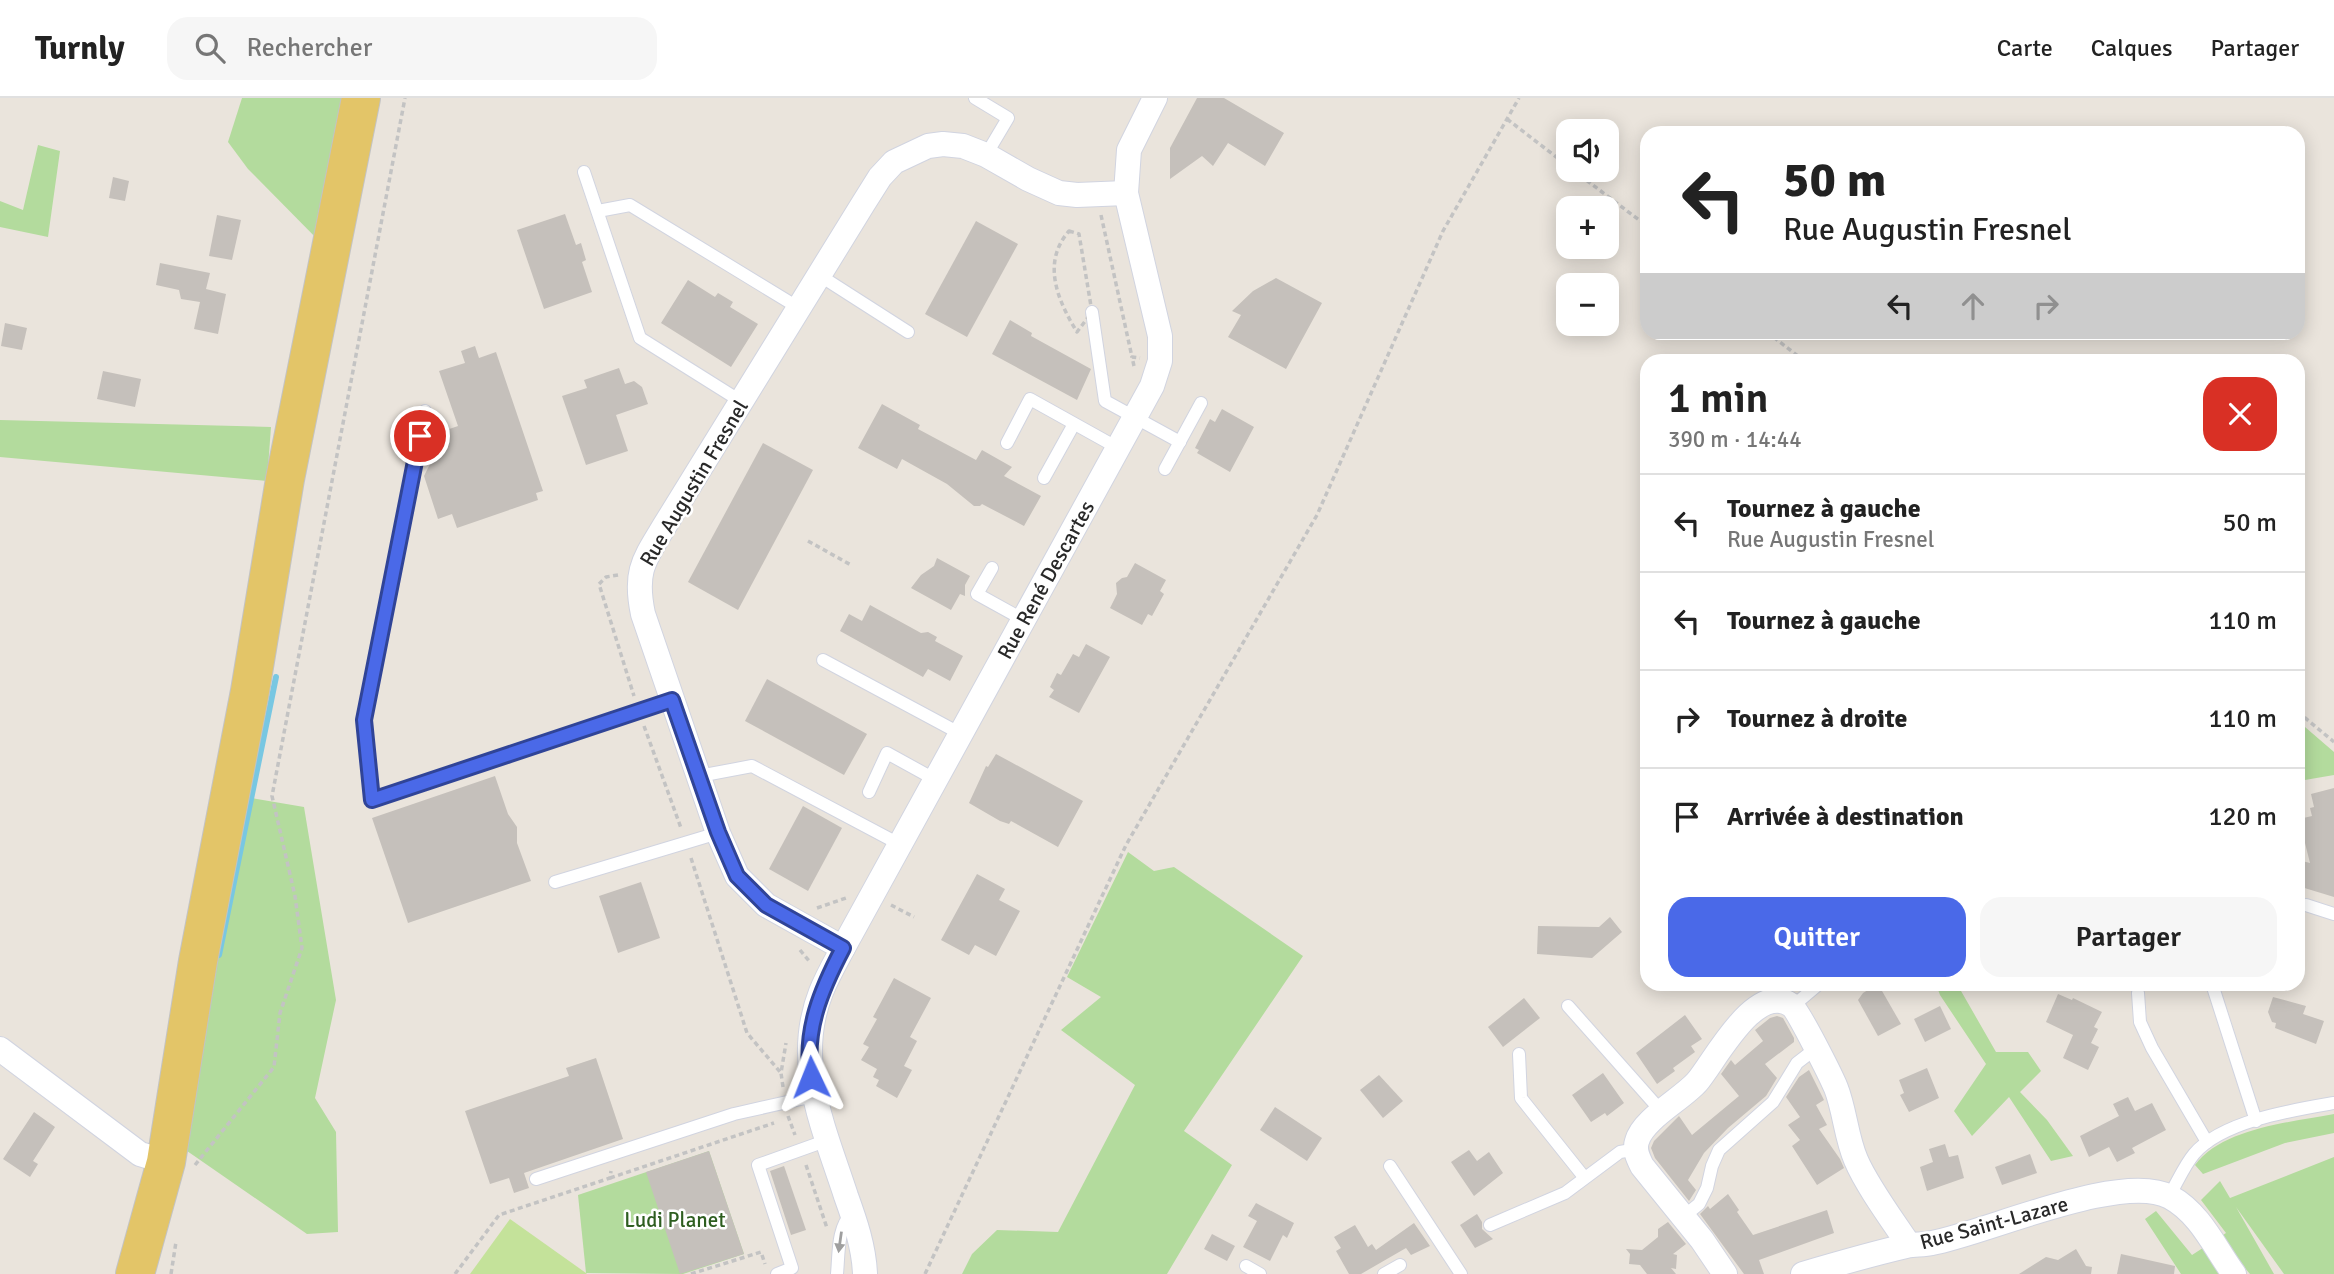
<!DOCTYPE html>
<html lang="fr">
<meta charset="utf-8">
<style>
:root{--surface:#fff;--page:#f6f6f6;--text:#222;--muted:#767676;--line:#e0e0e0;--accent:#4a69e8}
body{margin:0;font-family:Signika,sans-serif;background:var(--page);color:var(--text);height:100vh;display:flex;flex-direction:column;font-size:26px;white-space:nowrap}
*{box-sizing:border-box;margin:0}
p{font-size:23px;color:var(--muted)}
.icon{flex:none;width:38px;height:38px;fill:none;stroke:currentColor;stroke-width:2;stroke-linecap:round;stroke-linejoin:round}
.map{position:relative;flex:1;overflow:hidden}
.side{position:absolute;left:1640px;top:256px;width:665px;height:637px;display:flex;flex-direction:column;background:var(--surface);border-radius:21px;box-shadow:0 4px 18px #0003}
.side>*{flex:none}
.hud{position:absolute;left:1640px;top:28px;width:665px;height:214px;border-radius:21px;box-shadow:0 4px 18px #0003;background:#fff;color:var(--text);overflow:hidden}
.buttons{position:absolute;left:1556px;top:21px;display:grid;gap:14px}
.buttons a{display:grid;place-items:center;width:63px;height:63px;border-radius:14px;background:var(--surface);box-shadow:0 4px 18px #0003;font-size:35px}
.pin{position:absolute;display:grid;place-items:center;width:60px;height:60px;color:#fff;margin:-30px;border:4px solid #fff;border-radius:50%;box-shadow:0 2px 7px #0007}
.me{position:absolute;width:77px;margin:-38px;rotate:358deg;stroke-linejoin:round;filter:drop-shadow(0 0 5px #0008)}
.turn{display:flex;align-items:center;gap:24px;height:147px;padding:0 28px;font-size:32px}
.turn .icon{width:91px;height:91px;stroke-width:2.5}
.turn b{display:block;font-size:49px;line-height:60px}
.lanes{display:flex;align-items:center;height:66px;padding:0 28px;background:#0003;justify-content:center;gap:35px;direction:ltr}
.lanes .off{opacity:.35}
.round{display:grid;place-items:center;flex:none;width:74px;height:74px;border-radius:21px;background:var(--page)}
.headline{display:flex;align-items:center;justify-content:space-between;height:119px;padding:0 28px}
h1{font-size:42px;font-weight:600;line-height:52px}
.primary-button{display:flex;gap:14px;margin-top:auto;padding:14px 28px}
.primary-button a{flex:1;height:80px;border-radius:21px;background:var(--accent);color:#fff;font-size:28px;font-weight:600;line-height:80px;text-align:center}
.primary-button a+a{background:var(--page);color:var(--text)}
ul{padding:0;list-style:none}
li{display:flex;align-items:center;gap:21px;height:98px;padding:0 28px;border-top:2px solid var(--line)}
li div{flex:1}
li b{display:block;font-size:26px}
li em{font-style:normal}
header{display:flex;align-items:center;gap:42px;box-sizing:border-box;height:98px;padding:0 35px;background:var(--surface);border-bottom:2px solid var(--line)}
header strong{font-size:33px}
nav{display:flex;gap:38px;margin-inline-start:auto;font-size:24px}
.search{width:490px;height:63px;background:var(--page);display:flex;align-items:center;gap:18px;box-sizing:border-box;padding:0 24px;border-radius:21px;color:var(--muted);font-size:26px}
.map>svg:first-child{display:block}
</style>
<header>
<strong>Turnly</strong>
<div class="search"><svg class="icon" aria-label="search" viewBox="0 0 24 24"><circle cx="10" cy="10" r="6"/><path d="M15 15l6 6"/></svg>Rechercher</div>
<nav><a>Carte</a><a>Calques</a><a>Partager</a></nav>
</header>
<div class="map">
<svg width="2334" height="1176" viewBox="0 0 2334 1176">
<rect width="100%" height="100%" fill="#eae4dc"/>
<g fill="#b3db9d">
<path d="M242,0H356L326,150L248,71L228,44Z"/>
<path d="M38,47L60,53L48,139L0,129V103L23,112Z"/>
<path d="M0,322L271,329L267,383L0,359Z"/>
<path d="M2298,623L2334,654V677L2299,683L2298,686Z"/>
<path d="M246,699L304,709L336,902L315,1000L336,1034L338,1134L307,1136L177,1046Z"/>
<path d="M1128,754L1154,773L1174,769L1303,858L1184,1033L1232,1067L1167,1176H962L972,1156L997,1132L1058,1134L1135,987L1061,932L1101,899L1067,879Z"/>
<path d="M1936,886H1957L1996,954H2028L2041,973L2020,994L2047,1022L2073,1058L2051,1063L2009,999L1972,1038L1954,1013L1986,966L1940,897Z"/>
<path d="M2334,1016V1035L2285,1045L2203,1076L2195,1067C2222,1030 2292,1024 2334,1016Z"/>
<path d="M709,1053L744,1156L683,1176L586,1175L578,1097Z"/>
<path d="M2334,1059V1176H2284L2236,1109L2274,1176H2250L2244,1169L2228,1176H2181L2145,1121L2156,1113L2192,1157L2226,1135L2201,1102L2220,1083L2230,1100Z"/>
</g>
<path fill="#c4e29a" d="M510,1121L586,1175L587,1176H470Z"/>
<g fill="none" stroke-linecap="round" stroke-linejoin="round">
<path stroke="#78c7e2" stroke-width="6" d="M219,857L276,579"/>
</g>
<g fill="#c5c0bb">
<path d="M1197,0H1224L1284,35L1265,68L1228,45L1213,68L1202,58L1170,81V50Z"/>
<path d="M113,79L129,83L125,103L109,100Z"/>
<path d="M565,116L576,147L581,145L586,162L582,164L592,194L544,211L517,132Z"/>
<path d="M217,117L241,122L232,162L209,158Z"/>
<path d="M976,123L1018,146L967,239L925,216Z"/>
<path d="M160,165L210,175L206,191L226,196L218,236L194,231L200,204L181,201L179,192L156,187Z"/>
<path d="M1276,180L1322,205L1286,271L1228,239L1241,217L1232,213L1253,193Z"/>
<path d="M688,182L715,199L718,195L733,204L730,209L758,226L731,269L661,225Z"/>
<path d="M1010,222L1032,235L1031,238L1091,271L1077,302L992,256Z"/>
<path d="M5,225L27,230L22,252L1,248Z"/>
<path d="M475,248L479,260L496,254L543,393L536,395L538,402L457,430L452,416L438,421L424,378L433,360L428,344L429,338L458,328L439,273L465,265L461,253Z"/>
<path d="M619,270L625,286L634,283L642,289L648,306L616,317L628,353L586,367L562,298L587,290L584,282Z"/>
<path d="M103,273L141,281L135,309L97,301Z"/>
<path d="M882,306L920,327L918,331L976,362L982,352L1012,369L1004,378L1041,398L1024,428L982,406L980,408H974L947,386L902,361L897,371L858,350Z"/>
<path d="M1222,311L1254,329L1230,374L1197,355L1199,352L1195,350L1210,321L1215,324Z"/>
<path d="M763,345L813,372L738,512L688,484Z"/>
<path d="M937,460L970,478L965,487V498L960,496L951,512L911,490L921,477L934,468Z"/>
<path d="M1135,465L1166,482L1160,493L1164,496L1152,518L1148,516L1142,527L1110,510L1117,496L1116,485L1122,480L1127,479Z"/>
<path d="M870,507L921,535L928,534L937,539L935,543L963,558L950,583L928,571L923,579L840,533L849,516L862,523Z"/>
<path d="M1086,546L1110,559L1079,615L1049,599L1054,592L1050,589L1057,575L1061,577L1073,556L1079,559Z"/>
<path d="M767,581L867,636L844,677L745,623Z"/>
<path d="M996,656L1083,703L1058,749L1011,723L1009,726L1000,723L969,705L986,668L988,669Z"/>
<path d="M495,678L508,716L517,729V745L531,783L408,825L372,720Z"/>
<path d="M2334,690V799L2298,788V762L2310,765L2299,721L2312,718L2310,710L2314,709L2311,696Z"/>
<path d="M803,708L842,730L808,793L769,771Z"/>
<path d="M977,776L1005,791L999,802L1020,813L996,858L975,847L969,857L941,842Z"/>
<path d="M641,784L660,840L618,855L599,798Z"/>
<path d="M1610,819L1622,834L1592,860L1537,856L1538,828L1599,829Z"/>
<path d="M894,880L931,900L910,939L917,943L904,968L912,972L897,1000L876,988L879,982L873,979L877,971L861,962L869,949L863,946L877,921L873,919Z"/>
<path d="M1878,886L1901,926L1878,938L1858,902L1863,895Z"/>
<path d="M2058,896L2072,902L2073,900L2102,914L2094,929L2098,931L2091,945L2099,949L2088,972L2063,960L2073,937L2046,924Z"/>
<path d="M2273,899L2306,908L2303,916L2324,923L2316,946L2275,930L2276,925L2272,924L2268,914Z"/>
<path d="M1524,900L1540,920L1503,949L1488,929Z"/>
<path d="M1940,908L1951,931L1925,944L1914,921Z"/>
<path d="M1685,917L1702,941L1691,948L1695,954L1673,970L1675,973L1657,986L1636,955Z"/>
<path d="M1777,918L1783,920L1794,940V944L1765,966L1777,980L1766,998L1728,1030L1704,1055L1688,1082L1696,1092L1689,1103L1655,1060L1651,1050L1654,1043L1679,1018L1692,1037L1739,998L1721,976L1731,962L1735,967L1763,943L1755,932L1770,920Z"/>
<path d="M596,960L623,1041L524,1075L529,1090L514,1095L509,1080L490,1086L465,1013L569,978L566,970Z"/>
<path d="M1927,970L1939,1000L1909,1014L1900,997L1904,995L1899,982Z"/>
<path d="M1809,972L1824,1002L1816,1007L1827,1027L1819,1031L1840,1061L1844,1070L1817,1087L1792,1048L1800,1042L1788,1027L1800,1019L1786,999L1799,979Z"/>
<path d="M1603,975L1624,1005L1607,1018L1605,1015L1591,1024L1572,997Z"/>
<path d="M1379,977L1403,1003L1383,1020L1360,992Z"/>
<path d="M2128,999L2135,1013L2152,1005L2166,1032L2132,1050L2135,1055L2117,1064L2109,1049L2089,1059L2080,1038L2119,1018L2113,1006Z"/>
<path d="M1275,1009L1322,1040L1307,1063L1260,1032Z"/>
<path d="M34,1014L55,1029L33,1063L38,1066L30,1079L3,1061Z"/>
<path d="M1945,1046L1949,1059L1958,1057L1964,1080L1927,1093L1920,1069L1933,1064L1929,1051Z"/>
<path d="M1469,1052L1477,1063L1489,1054L1503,1075L1474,1098L1451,1064Z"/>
<path d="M709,1053L744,1156L680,1176L646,1074Z"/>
<path d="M2030,1056L2037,1075L2002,1087L1995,1069Z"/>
<path d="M784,1068L806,1132L791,1137L770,1073Z"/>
<path d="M1728,1096L1739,1112L1737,1114L1753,1137L1827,1112L1834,1135L1759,1162L1764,1176H1744L1700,1116L1708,1108L1710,1111Z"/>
<path d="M1256,1105L1294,1125L1287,1140L1283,1137L1270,1163L1243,1149L1257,1123L1248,1118Z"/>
<path d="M1477,1116L1482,1124V1131L1493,1141L1475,1150L1460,1127Z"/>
<path d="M1668,1124L1686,1146L1673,1156L1677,1157L1676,1171L1671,1170L1676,1176H1647L1640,1167L1629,1166L1630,1156L1626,1151L1642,1152L1658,1139V1131Z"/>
<path d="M1414,1125L1430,1148L1411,1157L1406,1150L1361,1176H1349L1336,1153L1341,1150L1334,1139L1355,1127L1368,1149L1372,1146L1376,1152Z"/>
<path d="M1212,1136L1235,1148L1227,1163L1204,1151Z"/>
<path d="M2076,1151L2086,1168L2092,1169L2091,1176H2019L2046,1159L2058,1162Z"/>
<path d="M2121,1156L2175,1168L2174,1176H2117Z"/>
</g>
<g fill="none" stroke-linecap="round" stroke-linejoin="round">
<g stroke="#d1d4e0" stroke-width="14">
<g id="service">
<path d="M975,0L1008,20L986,57"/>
<path d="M584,74L640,240L742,304"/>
<path d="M598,113L630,107L799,210"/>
<path d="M819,177L908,234"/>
<path d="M1092,214L1105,303L1180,344"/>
<path d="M425,313L364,622L372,702L672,602"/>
<path d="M1007,345L1030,301L1118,350"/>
<path d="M1165,371L1201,305"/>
<path d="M1044,380L1074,326"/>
<path d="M992,470L977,496L1024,522"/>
<path d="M823,562L961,636"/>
<path d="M699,678L752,668L901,747"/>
<path d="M869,694L887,655L936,682"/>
<path d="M555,784L718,735"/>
<path d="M2306,807L2334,816"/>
<path d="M2212,886L2256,1023"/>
<path d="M2138,895L2140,924L2152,950L2207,1044"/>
<path d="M1568,908L1662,1014"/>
<path d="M1793,908L1819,886"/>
<path d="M1519,956L1521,1000L1584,1079"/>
<path d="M1390,1068L1461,1176"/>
<path d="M536,1081L734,1016L814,998"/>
<path d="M2169,1098C2177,1085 2184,1068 2194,1056C2222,1023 2293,1012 2334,1005"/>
<path d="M1683,1119L1699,1106L1707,1090L1712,1068L1719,1052L1773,1004L1797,965L1815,951"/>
<path d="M1490,1127L1565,1095L1620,1054L1637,1051"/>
<path d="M1246,1168L1260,1176"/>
<path d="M777,1176L792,1170L758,1067L828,1042"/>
<path d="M837,1176C839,1155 837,1130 852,1115"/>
<path d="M1384,1176L1400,1167"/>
</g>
</g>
<g stroke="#d1d4e0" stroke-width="26">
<g id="minor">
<path d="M843,850L766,807L737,778L718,735L643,516C634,473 644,462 665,427L863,106L880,79L894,64L928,48L943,46L963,48L986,57L1028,81L1059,95L1077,97L1126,95"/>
<path d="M0,951L140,1056L166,1064"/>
<path d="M865,1176C864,1149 855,1123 846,1098C824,1030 793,965 821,894C827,879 835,865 843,850L1152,288L1160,263V238L1126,95L1129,52L1155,0"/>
<path d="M1725,1176L1702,1142L1642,1068C1638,1060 1634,1052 1637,1043C1643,1021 1682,1001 1697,984C1715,963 1755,883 1791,907C1798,912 1831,978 1836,990C1845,1013 1846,1039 1856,1062C1867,1088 1893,1123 1909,1147"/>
<path d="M1803,1176C1837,1166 1871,1156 1906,1148C1914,1146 1923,1147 1932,1145C1986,1135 2122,1073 2170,1099C2200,1115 2215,1150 2234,1176"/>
</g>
</g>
<g stroke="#c3c3c3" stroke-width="40">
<path id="primary" d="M135,1176L166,1064L198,863L250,593L285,381L361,0"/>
</g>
<g stroke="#c3c3c3" stroke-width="3.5" stroke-dasharray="5 3.5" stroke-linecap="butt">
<path d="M1507,21L1568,68"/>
<path d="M1573,72L1647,128"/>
<path d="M1101,117L1132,259"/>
<path d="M1069,133L1079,136L1092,214L1077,234C1058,203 1041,165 1069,133Z"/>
<path d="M1767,234L1803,262"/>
<path d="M1134,268L1132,259L1140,260"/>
<path d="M808,443L851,467"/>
<path d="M618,477L606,479L599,486L634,598"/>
<path d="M2298,614L2334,644"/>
<path d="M644,628L681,730"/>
<path d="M691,760L747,935L781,975"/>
<path d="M891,807L914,819"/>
<path d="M817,810L846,800"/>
<path d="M800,852L810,864"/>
<path d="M783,989L781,975L786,945"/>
<path d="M788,1018L795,1037"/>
<path d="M195,1067L274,969L280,915L302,850L295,798L272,698L405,0"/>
<path d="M806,1067L827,1130"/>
<path d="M610,1080L774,1025"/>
<path d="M171,1176L176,1144"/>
<path d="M455,1176L499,1117L610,1080L611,1073"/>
<path d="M691,1176L761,1154L765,1166"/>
<path d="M925,1176L1126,747L1317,417L1443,133L1519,0"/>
</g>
<use href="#service" stroke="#fff" stroke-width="12"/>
<use href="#minor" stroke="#fff" stroke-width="24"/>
<use href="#primary" stroke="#e3c568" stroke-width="38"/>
</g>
<defs><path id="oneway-solid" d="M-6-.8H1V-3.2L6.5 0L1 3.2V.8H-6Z" transform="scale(1.75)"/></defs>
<use fill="#9f9f9f" href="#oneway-solid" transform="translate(840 1144) rotate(98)"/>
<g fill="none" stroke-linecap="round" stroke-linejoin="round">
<g stroke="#304497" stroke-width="18">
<path id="route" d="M420,338L364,622L372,702L672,602L718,734L737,778L766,807L843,850C821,892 804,932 811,979"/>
</g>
<use href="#route" stroke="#4a69e8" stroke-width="12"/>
</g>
<g text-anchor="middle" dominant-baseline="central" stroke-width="5" stroke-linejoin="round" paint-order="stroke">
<g font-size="21" fill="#292929" stroke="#fff">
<text transform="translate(694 385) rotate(-59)">Rue Augustin Fresnel</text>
<text transform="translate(1046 482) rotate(-61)">Rue René Descartes</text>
<text transform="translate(1994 1125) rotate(-15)">Rue Saint-Lazare</text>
</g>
<g font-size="21" fill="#2e5e20" stroke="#fff">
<text x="675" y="1122">Ludi Planet</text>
</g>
</g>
</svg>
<div class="buttons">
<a><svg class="icon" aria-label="sound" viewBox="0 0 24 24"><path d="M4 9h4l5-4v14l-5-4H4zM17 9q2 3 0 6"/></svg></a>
<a>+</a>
<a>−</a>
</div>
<div class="pin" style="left:420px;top:338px;background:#d93025"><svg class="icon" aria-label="arrive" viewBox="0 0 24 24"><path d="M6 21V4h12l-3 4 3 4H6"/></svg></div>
<svg class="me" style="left:811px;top:979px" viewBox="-20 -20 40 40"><path d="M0-17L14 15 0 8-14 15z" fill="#4a69e8" stroke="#fff" stroke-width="4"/></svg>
<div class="hud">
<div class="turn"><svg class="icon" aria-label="left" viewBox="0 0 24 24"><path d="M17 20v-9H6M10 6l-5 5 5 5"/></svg><div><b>50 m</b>Rue Augustin Fresnel</div></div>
<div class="lanes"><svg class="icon" aria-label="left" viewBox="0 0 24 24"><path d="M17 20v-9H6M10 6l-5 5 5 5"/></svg><svg class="icon off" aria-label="ahead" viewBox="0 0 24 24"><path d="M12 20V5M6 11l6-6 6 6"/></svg><svg class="icon off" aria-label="right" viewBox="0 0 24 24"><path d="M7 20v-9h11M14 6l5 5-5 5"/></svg></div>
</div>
<section class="side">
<div class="headline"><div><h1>1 min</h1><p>390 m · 14:44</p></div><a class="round" style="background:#d93025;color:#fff"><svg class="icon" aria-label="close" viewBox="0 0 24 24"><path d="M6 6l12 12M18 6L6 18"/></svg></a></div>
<ul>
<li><svg class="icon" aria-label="left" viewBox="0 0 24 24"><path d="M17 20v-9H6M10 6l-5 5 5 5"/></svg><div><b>Tournez à gauche</b><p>Rue Augustin Fresnel</p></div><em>50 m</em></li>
<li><svg class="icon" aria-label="left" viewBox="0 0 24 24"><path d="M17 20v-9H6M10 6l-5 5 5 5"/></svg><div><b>Tournez à gauche</b></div><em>110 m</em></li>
<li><svg class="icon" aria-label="right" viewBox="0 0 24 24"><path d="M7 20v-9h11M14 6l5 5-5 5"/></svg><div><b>Tournez à droite</b></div><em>110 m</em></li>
<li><svg class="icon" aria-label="arrive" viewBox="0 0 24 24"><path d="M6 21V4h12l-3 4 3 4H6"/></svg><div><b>Arrivée à destination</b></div><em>120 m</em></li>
</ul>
<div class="primary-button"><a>Quitter</a><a>Partager</a></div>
</section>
</div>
